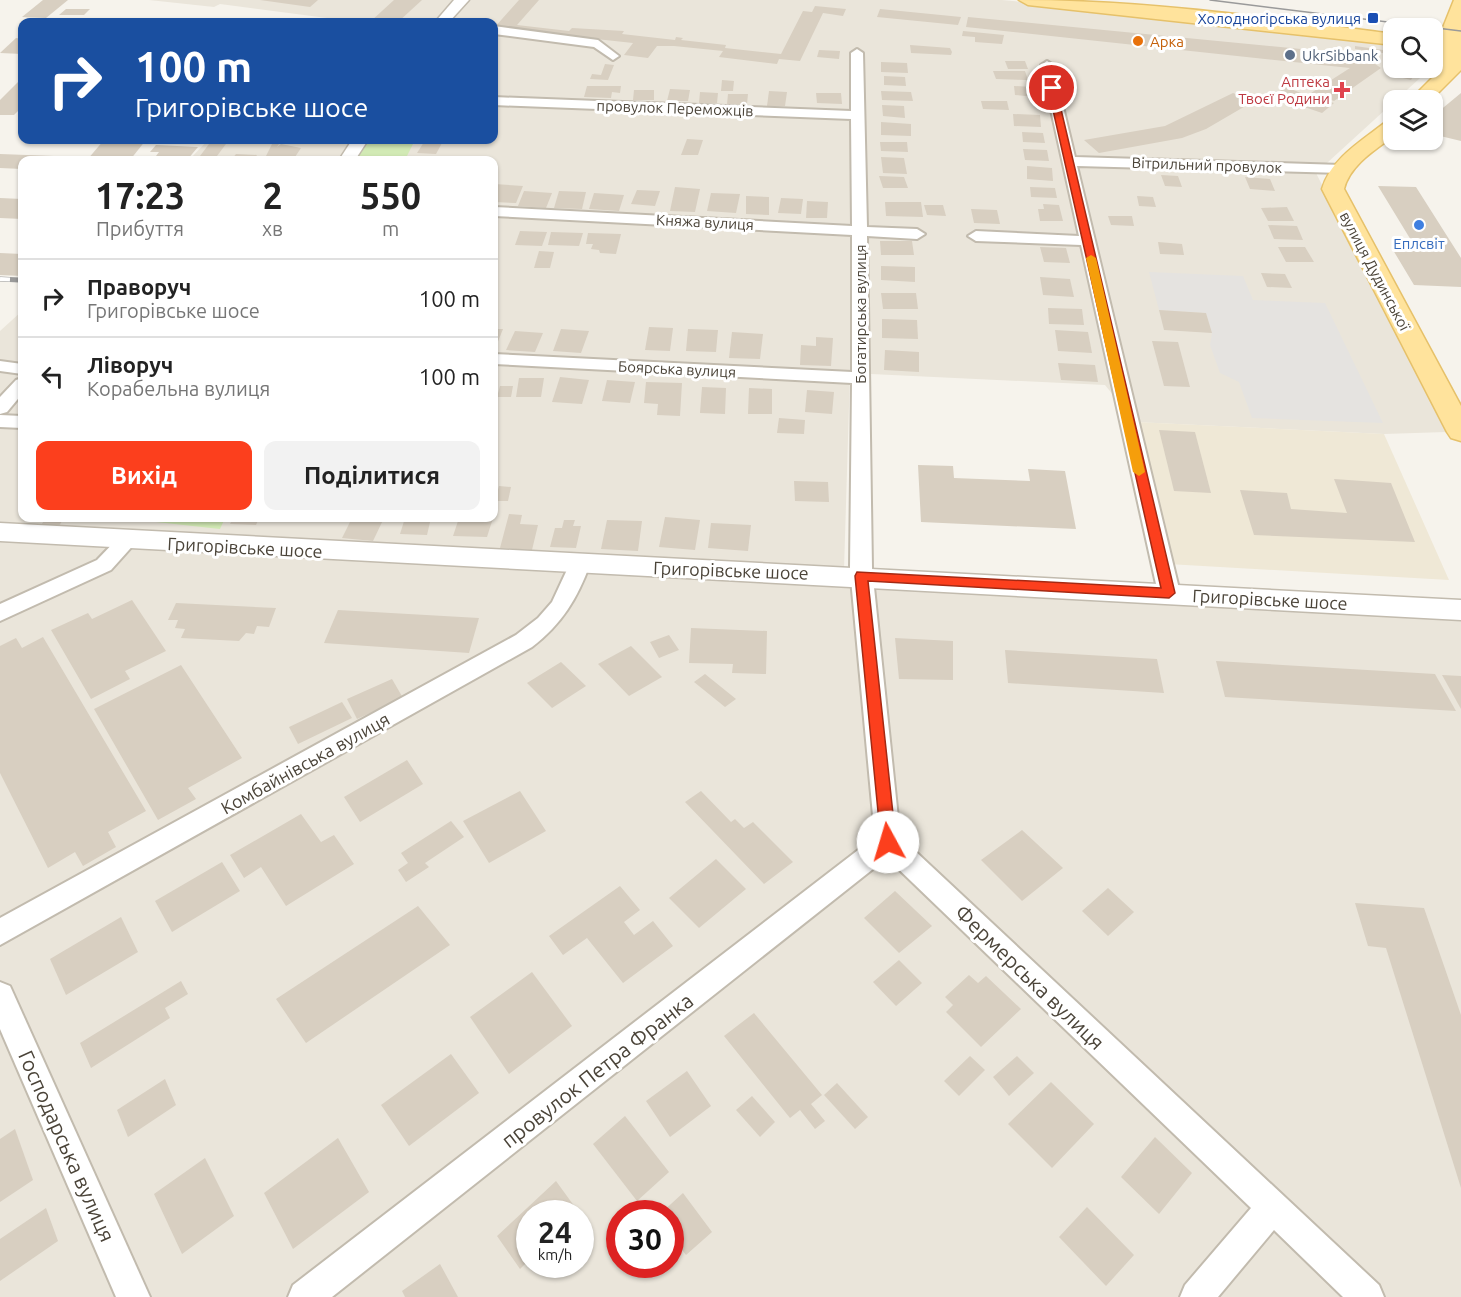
<!DOCTYPE html>
<html lang="uk">
<meta charset="utf-8">
<style>
:root{--surface:#fff;--page:#f2f2f2;--text:#222;--muted:#767676;--line:#e0e0e0;--accent:#fc3f1d}
body{margin:0;font-family:Ubuntu,sans-serif;background:var(--page);color:var(--text);height:100vh;display:flex;flex-direction:column;font-size:22px;white-space:nowrap}
*{box-sizing:border-box;margin:0}
p{font-size:20px;color:var(--muted)}
.icon{flex:none;width:33px;height:33px;fill:none;stroke:currentColor;stroke-width:2;stroke-linecap:round;stroke-linejoin:round}
.map{position:relative;flex:1;overflow:hidden}
.drawer{position:absolute;left:18px;top:156px;width:480px;height:366px;display:flex;flex-direction:column;background:var(--surface);border-radius:12px;box-shadow:0 2px 4px #0004}
.drawer>*{flex:none}
.guide{position:absolute;left:18px;top:18px;width:480px;height:126px;border-radius:12px;box-shadow:0 2px 4px #0004;background:#1a4fa0;color:#fff;overflow:hidden}
.tools{position:absolute;left:1383px;top:18px;display:grid;gap:12px}
.tools a{display:grid;place-items:center;width:60px;height:60px;border-radius:12px;background:var(--surface);box-shadow:0 2px 4px #0004;font-size:30px}
.speed{position:absolute;left:516px;top:1200px;display:flex;gap:12px;font-size:30px;font-weight:700;text-align:center}
.speed>*{display:grid;place-content:center;width:78px;height:78px;border-radius:50%;background:var(--surface);box-shadow:0 2px 4px #0004;line-height:1}
.speed small{font-size:15px;font-weight:400}
.speed .limit{border:9px solid #d22;background:#fff;color:#111}
.pin{position:absolute;display:grid;place-items:center;width:51px;height:51px;color:#fff;margin:-26px;border:3px solid #fff;border-radius:50%;box-shadow:0 2px 6px #0007}
.me{position:absolute;width:66px;margin:-33px;rotate:354deg;stroke-linejoin:round;filter:drop-shadow(0 0 4px #0008)}
.turn{display:flex;align-items:center;gap:21px;height:126px;padding:0 18px;font-size:27px}
.turn .icon{width:78px;height:78px;stroke-width:2.5}
.turn b{display:block;font-size:42px;line-height:51px}
.eta{display:flex;justify-content:space-evenly;align-items:center;height:102px;text-align:center}
.eta b{font-size:36px;font-weight:700;line-height:42px}
.cta{display:flex;gap:12px;margin-top:auto;padding:12px 18px}
.cta a{flex:1;height:69px;border-radius:12px;background:var(--accent);color:#fff;font-size:24px;font-weight:700;line-height:69px;text-align:center}
.cta a+a{background:var(--page);color:var(--text)}
ul{padding:0;list-style:none}
li{display:flex;align-items:center;gap:18px;height:78px;padding:0 18px;border-top:2px solid var(--line)}
li div{flex:1}
li b{display:block;font-size:22px}
li em{font-style:normal}
.map>svg:first-child{display:block}
</style>
<div class="map">
<svg width="1461" height="1297" viewBox="0 0 1461 1297">
<rect width="100%" height="100%" fill="#f6f3ec"/>
<g fill="#eae5da" fill-rule="evenodd">
<path d="M149,0H1002L1324,32L1393,46L1394,68H1431L1316,173L1446,432L1384,434L1135,422L1105,385L850,373L844,570L0,525V331L22,311V518H494V160H189L208,140H494V22H310L313,18H327L220,4L214,7Z"/>
<path d="M0,536L1461,616V1297H0ZM530,1214H580V1264H530ZM620,1214H670V1264H620Z"/>
</g>
<path fill="#efe8d6" d="M1135,422L1384,434L1449,580L1168,564Z"/>
<g fill="#d2eab5">
<path d="M360,140H415L405,160H347Z"/>
<path d="M140,518H225L220,529L138,520Z"/>
</g>
<path fill="#e5e3e0" d="M1149,272L1243,276L1253,300L1325,303L1383,423L1252,418L1239,382L1220,373L1210,345L1212,333L1206,313L1159,310Z"/>
<g fill="#d8cfc1">
<path d="M43,0H68L46,18L22,17Z"/>
<path d="M260,0H318L310,7Z"/>
<path d="M394,0H422L398,22H370Z"/>
<path d="M519,0H539L517,25L569,31L572,28L624,31L622,34L675,40L676,37L683,38L681,40L726,45L725,48L781,54L803,11L812,12L815,6L846,9L843,16L823,13L800,61L779,59L777,64L719,57L723,51L674,46H657L648,58L624,55L633,43L494,28Z"/>
<path d="M66,9H90L84,15H59Z"/>
<path d="M880,9L961,17L958,25L877,17Z"/>
<path d="M968,17L1332,52L1365,57L1381,68L1334,101L1311,93L1350,68L966,27Z"/>
<path d="M963,31L1004,35L1002,44L975,42V37L962,36Z"/>
<path d="M16,38L22,39V54L0,53Z"/>
<path d="M910,45L950,48L952,52L951,55L911,53Z"/>
<path d="M1355,46L1383,50V53L1355,49Z"/>
<path d="M819,50L840,51L839,59L817,57Z"/>
<path d="M1005,61H1025L1028,69H1008Z"/>
<path d="M881,62L907,63L908,73L881,72Z"/>
<path d="M605,64L614,65L608,80L590,79L592,74L601,75Z"/>
<path d="M1410,68L1418,69L1411,80L1403,78Z"/>
<path d="M993,71H1025L1028,80L996,79Z"/>
<path d="M884,76L905,77L906,86L884,85Z"/>
<path d="M22,78V107L14,115H0V100Z"/>
<path d="M722,80L734,81L733,91H721Z"/>
<path d="M587,86H621L620,93L612,92L611,98L584,97Z"/>
<path d="M1014,86L1033,87L1034,97L1015,95Z"/>
<path d="M1286,87L1301,93L1334,103L1322,113L1272,96Z"/>
<path d="M670,89L690,90L688,101H667Z"/>
<path d="M634,90H654V100H633Z"/>
<path d="M769,91L787,92L785,106H767Z"/>
<path d="M881,91L911,92L913,101L882,100Z"/>
<path d="M700,92L718,93L717,103H699Z"/>
<path d="M816,93H841L842,104L817,103Z"/>
<path d="M1233,93L1254,101L1206,129L1182,138L1099,153L1084,140L1165,126Z"/>
<path d="M1461,93V141L1432,134V117Z"/>
<path d="M728,94H748L747,104H727Z"/>
<path d="M981,101H1007L1009,110L983,109Z"/>
<path d="M882,105L904,106L905,118L883,116Z"/>
<path d="M1013,114L1040,115L1041,127L1014,126Z"/>
<path d="M881,122L911,124V136L881,135Z"/>
<path d="M1022,132L1043,133L1045,143L1023,142Z"/>
<path d="M687,139L703,140L698,155H681Z"/>
<path d="M104,140H146L130,160H87Z"/>
<path d="M212,140H229L214,160H197Z"/>
<path d="M424,142L442,143L436,154L417,153Z"/>
<path d="M880,142H907L908,152L881,151Z"/>
<path d="M272,144H279L277,147L281,144L301,148L293,160H264Z"/>
<path d="M156,145L198,147L187,160H164L167,157L156,156L159,152H150Z"/>
<path d="M1023,149L1047,150L1049,161L1025,160Z"/>
<path d="M0,154L54,156L49,160H22V169L0,168Z"/>
<path d="M236,154L257,155L254,160L232,159Z"/>
<path d="M881,157L904,158L907,174L883,173Z"/>
<path d="M1027,166L1052,168L1053,181L1027,179Z"/>
<path d="M1161,175L1178,176L1182,187L1165,186Z"/>
<path d="M879,176L904,177L908,188H883Z"/>
<path d="M1245,177L1270,179L1275,191L1250,189Z"/>
<path d="M494,184L523,186L516,203L494,202Z"/>
<path d="M1378,186L1416,187L1461,258V287L1414,285L1393,250H1417Z"/>
<path d="M675,187L700,189L695,212L670,211Z"/>
<path d="M1030,187L1055,188L1057,198L1031,197Z"/>
<path d="M637,190L660,191L655,206L631,204Z"/>
<path d="M524,191L552,193L546,208L518,206Z"/>
<path d="M559,191L586,192L582,209L554,208Z"/>
<path d="M594,193L624,195L619,211L589,209Z"/>
<path d="M711,193L740,194L736,213L707,211Z"/>
<path d="M746,196L769,197V215L746,214Z"/>
<path d="M1137,196L1153,197L1156,207L1139,206Z"/>
<path d="M0,198L22,199V219L0,218Z"/>
<path d="M781,198L803,199L801,214L778,213Z"/>
<path d="M807,201L828,202L827,218H806Z"/>
<path d="M885,202H921L923,217L886,216Z"/>
<path d="M1043,204L1059,205L1063,221H1040L1038,209H1044Z"/>
<path d="M924,205H943L946,216L927,215Z"/>
<path d="M1287,207L1294,221H1268L1261,208Z"/>
<path d="M971,209L997,210L1000,224L974,223Z"/>
<path d="M1108,216H1132L1134,226L1111,225Z"/>
<path d="M1268,225L1297,226L1303,240L1274,239Z"/>
<path d="M520,231L547,232L542,246L515,245Z"/>
<path d="M551,232L583,233L579,246L548,245Z"/>
<path d="M588,233L621,234L616,254L600,253L599,250L591,249L593,244H586Z"/>
<path d="M880,241H912L914,255H881Z"/>
<path d="M1158,242L1182,244L1184,255L1160,254Z"/>
<path d="M1040,247L1066,248L1070,263L1044,262Z"/>
<path d="M1278,247H1305L1314,262H1286Z"/>
<path d="M539,251L554,252L550,268H534Z"/>
<path d="M0,253L22,254V276L0,275Z"/>
<path d="M881,266L915,267V282L881,280Z"/>
<path d="M1261,273L1285,274L1292,288L1267,287Z"/>
<path d="M1040,277L1070,279L1074,297L1043,295Z"/>
<path d="M881,293H916L918,309H883Z"/>
<path d="M1048,308L1082,309L1084,325L1049,324Z"/>
<path d="M1159,310L1206,313L1212,333L1164,330Z"/>
<path d="M882,319L917,320L918,339L882,338Z"/>
<path d="M649,327L673,328L670,351L645,350Z"/>
<path d="M494,329H503L495,349H494Z"/>
<path d="M561,329L589,331L581,353L553,351Z"/>
<path d="M688,329L718,330L716,352L686,351Z"/>
<path d="M1055,330L1088,332L1092,353L1058,351Z"/>
<path d="M515,331L543,333L535,352L506,350Z"/>
<path d="M732,332L763,334L760,359L729,358Z"/>
<path d="M816,337L833,338L831,366L800,365L801,345L816,346Z"/>
<path d="M1152,341L1178,342L1190,387L1164,386Z"/>
<path d="M885,350L919,352V372L884,370Z"/>
<path d="M1058,363L1095,365L1098,382L1061,380Z"/>
<path d="M560,377L589,380L582,404L552,402Z"/>
<path d="M519,378H544L541,397H516Z"/>
<path d="M607,380L635,382L630,403L602,401Z"/>
<path d="M646,382L682,383L680,416L657,415L658,404L644,403Z"/>
<path d="M500,386H513L511,397H497Z"/>
<path d="M702,387L726,388L725,414L700,413Z"/>
<path d="M749,388L772,389V414H748Z"/>
<path d="M807,390L834,392L832,414L805,412Z"/>
<path d="M779,418L805,420L804,434L777,433Z"/>
<path d="M1159,430L1195,432L1211,493L1174,491Z"/>
<path d="M918,465L953,466L954,478L1030,481L1028,469L1065,471L1076,529L921,522Z"/>
<path d="M1334,479L1391,483L1415,542L1254,535L1240,490L1287,493L1291,509L1347,513Z"/>
<path d="M794,481L828,482L829,502L795,501Z"/>
<path d="M499,486L511,487L508,501H495Z"/>
<path d="M509,514L522,515L520,524L538,525L532,550L500,548Z"/>
<path d="M665,517L700,520L695,550L659,547Z"/>
<path d="M46,518H64L59,526L41,525Z"/>
<path d="M233,518H259L256,525L230,524Z"/>
<path d="M352,518H384L373,541L342,538Z"/>
<path d="M405,518H431L427,535L400,534Z"/>
<path d="M459,518H493L487,537L453,536Z"/>
<path d="M564,520H575L573,526H581L576,548L550,547L555,528H562Z"/>
<path d="M607,520L642,521L638,551L601,549Z"/>
<path d="M711,523L751,525L748,551L708,548Z"/>
<path d="M132,600L166,651L125,671L130,679L91,699L51,630L88,613L92,619Z"/>
<path d="M176,603L276,608L269,627L257,626L254,634L246,633L239,641L181,638L185,629L175,628L178,620H168Z"/>
<path d="M338,610L479,618L469,653L324,643Z"/>
<path d="M691,628L767,631L766,674L732,673L733,664L689,663Z"/>
<path d="M669,635L679,650L659,658L650,642Z"/>
<path d="M43,637L146,811L108,832L116,847L83,866L75,852L48,868L0,773V646L16,638L22,648Z"/>
<path d="M895,638L953,641V680L899,679Z"/>
<path d="M631,646L662,677L629,696L598,664Z"/>
<path d="M1005,650L1157,659L1164,693L1008,683Z"/>
<path d="M1216,661L1435,674L1456,711L1225,697Z"/>
<path d="M561,662L586,686L552,708L527,683Z"/>
<path d="M181,665L242,758L188,788L196,799L158,820L94,709Z"/>
<path d="M705,674L736,699L725,707L694,682Z"/>
<path d="M1442,675L1461,676V709Z"/>
<path d="M392,679L403,698L357,719L347,699Z"/>
<path d="M342,702L352,718L298,744L289,727Z"/>
<path d="M407,760L423,784L360,822L344,797Z"/>
<path d="M520,791L546,831L489,863L463,821Z"/>
<path d="M701,791L731,822L735,819L744,828L753,822L793,862L764,884L685,802Z"/>
<path d="M301,814L321,842L334,835L354,864L286,906L261,867L244,878L230,855Z"/>
<path d="M451,821L464,837L425,863L429,867L406,882L398,870L408,863L401,853Z"/>
<path d="M1022,830L1063,868L1022,901L981,860Z"/>
<path d="M716,859L746,889L699,928L669,898Z"/>
<path d="M222,862L240,891L172,932L155,901Z"/>
<path d="M620,886L640,910L624,922L634,935L653,921L673,946L623,983L587,938L563,955L549,936Z"/>
<path d="M1108,888L1134,912L1108,936L1082,911Z"/>
<path d="M895,891L932,926L899,953L864,918Z"/>
<path d="M1355,903L1424,908L1461,1015V1188L1386,948L1368,946Z"/>
<path d="M418,906L450,945L306,1043L276,999Z"/>
<path d="M121,917L138,952L66,995L50,959Z"/>
<path d="M899,960L922,983L896,1006L873,982Z"/>
<path d="M532,972L572,1026L509,1074L470,1017Z"/>
<path d="M969,975L978,983L986,976L1021,1009L981,1047L946,1012L953,1005L945,997Z"/>
<path d="M181,981L188,994L165,1008L170,1018L91,1068L80,1043Z"/>
<path d="M754,1013L822,1095L811,1104L825,1121L815,1129L800,1110L790,1118L724,1036Z"/>
<path d="M451,1054L479,1093L409,1146L381,1105Z"/>
<path d="M970,1056L985,1070L959,1096L944,1081Z"/>
<path d="M1017,1056L1034,1073L1009,1096L993,1077Z"/>
<path d="M687,1071L711,1106L670,1137L646,1101Z"/>
<path d="M165,1079L176,1105L128,1137L117,1110Z"/>
<path d="M1051,1082L1094,1124L1052,1168L1008,1124Z"/>
<path d="M837,1083L868,1117L855,1129L824,1095Z"/>
<path d="M752,1096L775,1122L760,1137L736,1110Z"/>
<path d="M625,1116L669,1172L637,1201L593,1144Z"/>
<path d="M15,1129L33,1180L0,1202V1139Z"/>
<path d="M1155,1137L1192,1173L1159,1214L1121,1177Z"/>
<path d="M338,1138L369,1192L293,1249L264,1193Z"/>
<path d="M205,1158L234,1216L182,1254L154,1194Z"/>
<path d="M556,1181L580,1214H530V1259L520,1269L497,1236Z"/>
<path d="M683,1193L712,1232L686,1255L670,1234V1214H660Z"/>
<path d="M1087,1207L1134,1255L1106,1286L1059,1237Z"/>
<path d="M46,1208L58,1241L0,1281V1239Z"/>
<path d="M580,1214L592,1230L580,1241Z"/>
<path d="M440,1264L458,1297H405L402,1291Z"/>
</g>
<g fill="none" stroke-linecap="round" stroke-linejoin="round">
<g stroke="#c2bbae" stroke-width="4">
<g id="minor">
<path d="M494,26L598,40L619,56L613,60L594,47L494,34Z"/>
<path d="M857,49L863,53L867,227L917,229L925,234L917,239L867,236L872,568L900,837L1379,1285L1384,1297H1343L1274,1230L1218,1297H1180L1185,1285L1251,1208L887,858L332,1297H288L293,1285L875,837L850,568L852,383L494,364V354L852,372V235L494,216V207L852,226L851,119L494,105V97L851,111V53Z"/>
<path d="M1047,61L1053,65L1075,157L1342,165L1349,169L1342,173L1077,166L1180,593L1177,599L1169,601L1161,599L1158,593L1081,245L976,241L968,236L976,231L1079,236L1041,65Z"/>
<path d="M0,361L22,364V374L0,371Z"/>
<path d="M22,378V394L7,412L0,414V397L16,380Z"/>
<path d="M0,415L22,416V428L0,427Z"/>
<path d="M127,534L134,536L137,541L111,570L0,621V604L97,560L120,536Z"/>
<path d="M579,556L586,559L590,564C577,599 562,624 532,647L0,945V918L516,635L538,618L552,602L572,559Z"/>
<path d="M0,982L10,986L150,1297H116L0,1029Z"/>
</g>
</g>
<g stroke="#c2bbae" stroke-width="3">
<g id="tertiary">
<path d="M454,0H469L449,22H435Z"/>
<path d="M352,140H368L355,160H339Z"/>
<path d="M0,523L1461,600V620L0,541Z"/>
</g>
</g>
<g stroke="#e6c16a" stroke-width="3">
<g id="primary">
<path d="M1019,0C1144,0 1270,18 1394,34V45L1028,5Z"/>
<path d="M1454,0H1461V70L1431,100H1410L1443,67L1442,30Z"/>
<path d="M1394,119V136C1375,150 1350,165 1344,189L1461,406V441L1451,438L1447,432L1322,189C1331,158 1363,140 1387,121Z"/>
</g>
</g>
<use href="#minor" fill="#fff" fill-rule="evenodd"/>
<use href="#tertiary" fill="#fff" fill-rule="evenodd"/>
<use href="#primary" fill="#ffe39c" fill-rule="evenodd"/>
<path stroke="#9a9a9a" stroke-width="1.5" d="M1210,0L1461,31"/>
<g stroke="#9a9a9a" stroke-width="5">
<path id="rail" d="M0,279L19,280"/>
</g>
<use href="#rail" stroke="#fff" stroke-width="4" stroke-dasharray="10" stroke-linecap="butt"/>
</g>
<path fill="#fc3f1d" stroke="#a42913" stroke-width="1.5" d="M1052,85L1056,88L1175,593L1169,598L868,581L896,842L894,847H883L881,842L855,576L857,572L1161,588L1048,88Z"/>
<path fill="#f59e0b" d="M1091,255L1096,258L1145,472L1139,476L1133,472L1086,258Z"/>
<rect fill="#1a4fb4" stroke="#fff" stroke-width="2" x="1367" y="12" width="12" height="12" rx="3"/>
<circle fill="#e8710a" stroke="#fff" stroke-width="2" cx="1138" cy="41" r="6"/>
<circle fill="#5c6f8a" stroke="#fff" stroke-width="2" cx="1290" cy="55" r="6"/>
<path fill="#e0444e" stroke="#fff" stroke-width="2" d="M1339 81h6v6h6v6h-6v6h-6v-6h-6v-6h6z"/>
<circle fill="#3f7fe0" stroke="#fff" stroke-width="2" cx="1419" cy="225" r="6"/>
<g text-anchor="middle" dominant-baseline="central" stroke-width="6" stroke-linejoin="round" paint-order="stroke">
<g font-size="15" fill="#164399" stroke="#fff" text-anchor="end">
<text x="1361" y="18">Холодногірська вулиця</text>
</g>
<g font-size="15" fill="#c56008" stroke="#fff" text-anchor="start">
<text x="1150" y="41">Арка</text>
</g>
<g font-size="15" fill="#4e5e75" stroke="#fff" text-anchor="start">
<text x="1302" y="55">UkrSibbank</text>
</g>
<g font-size="15" fill="#be3a42" stroke="#fff" text-anchor="end">
<text x="1330" y="81">Аптека<tspan x="1330" dy="17">Твоєї Родини</tspan></text>
</g>
<g font-size="15" fill="#4b4439" stroke="#fff">
<text transform="translate(675 108) rotate(2)">провулок Переможців</text>
<text transform="translate(1207 165) rotate(2)">Вітрильний провулок</text>
<text transform="translate(705 222) rotate(3)">Княжа вулиця</text>
<text transform="translate(1375 271) rotate(62)">вулиця Дудинської</text>
<text transform="translate(860 314) rotate(-90)">Богатирська вулиця</text>
<text transform="translate(677 369) rotate(3)">Боярська вулиця</text>
</g>
<g font-size="15" fill="#366cbe" stroke="#fff">
<text x="1419" y="243">Еплсвіт</text>
</g>
<g font-size="18" fill="#4b4439" stroke="#fff">
<text transform="translate(245 547) rotate(3)">Григорівське шосе</text>
<text transform="translate(731 570) rotate(2)">Григорівське шосе</text>
<text transform="translate(1270 599) rotate(3)">Григорівське шосе</text>
<text transform="translate(305 763) rotate(-29)">Комбайнівська вулиця</text>
</g>
<g font-size="21" fill="#4b4439" stroke="#fff">
<text transform="translate(1030 977) rotate(44)">Фермерська вулиця</text>
<text transform="translate(597 1070) rotate(-38)">провулок Петра Франка</text>
<text transform="translate(67 1146) rotate(66)">Господарська вулиця</text>
</g>
</g>
</svg>
<div class="tools">
<a><svg class="icon" aria-label="search" viewBox="0 0 24 24"><circle cx="10" cy="10" r="6"/><path d="M15 15l6 6"/></svg></a>
<a><svg class="icon" aria-label="layers" viewBox="0 0 24 24"><path d="M12 4l9 5-9 5-9-5zM3 14l9 5 9-5"/></svg></a>
</div>
<div class="speed"><div>24<small>km/h</small></div><div class="limit">30</div></div>
<div class="pin" style="left:1052px;top:88px;background:#d93025"><svg class="icon" aria-label="arrive" viewBox="0 0 24 24"><path d="M6 21V4h12l-3 4 3 4H6"/></svg></div>
<svg class="me" style="left:888px;top:842px" viewBox="-20 -20 40 40"><circle r="19" fill="#fff"/><path d="M0-13L10 11 0 6-10 11z" fill="#fc3f1d"/></svg>
<div class="guide">
<div class="turn"><svg class="icon" aria-label="right" viewBox="0 0 24 24"><path d="M7 20v-9h11M14 6l5 5-5 5"/></svg><div><b>100 m</b>Григорівське шосе</div></div>
</div>
<section class="drawer">
<div class="eta">
<div><b>17:23</b><p>Прибуття</p></div>
<div><b>2</b><p>хв</p></div>
<div><b>550</b><p>m</p></div>
</div>
<ul>
<li><svg class="icon" aria-label="right" viewBox="0 0 24 24"><path d="M7 20v-9h11M14 6l5 5-5 5"/></svg><div><b>Праворуч</b><p>Григорівське шосе</p></div><em>100 m</em></li>
<li><svg class="icon" aria-label="left" viewBox="0 0 24 24"><path d="M17 20v-9H6M10 6l-5 5 5 5"/></svg><div><b>Ліворуч</b><p>Корабельна вулиця</p></div><em>100 m</em></li>
</ul>
<div class="cta"><a>Вихід</a><a>Поділитися</a></div>
</section>
</div>
